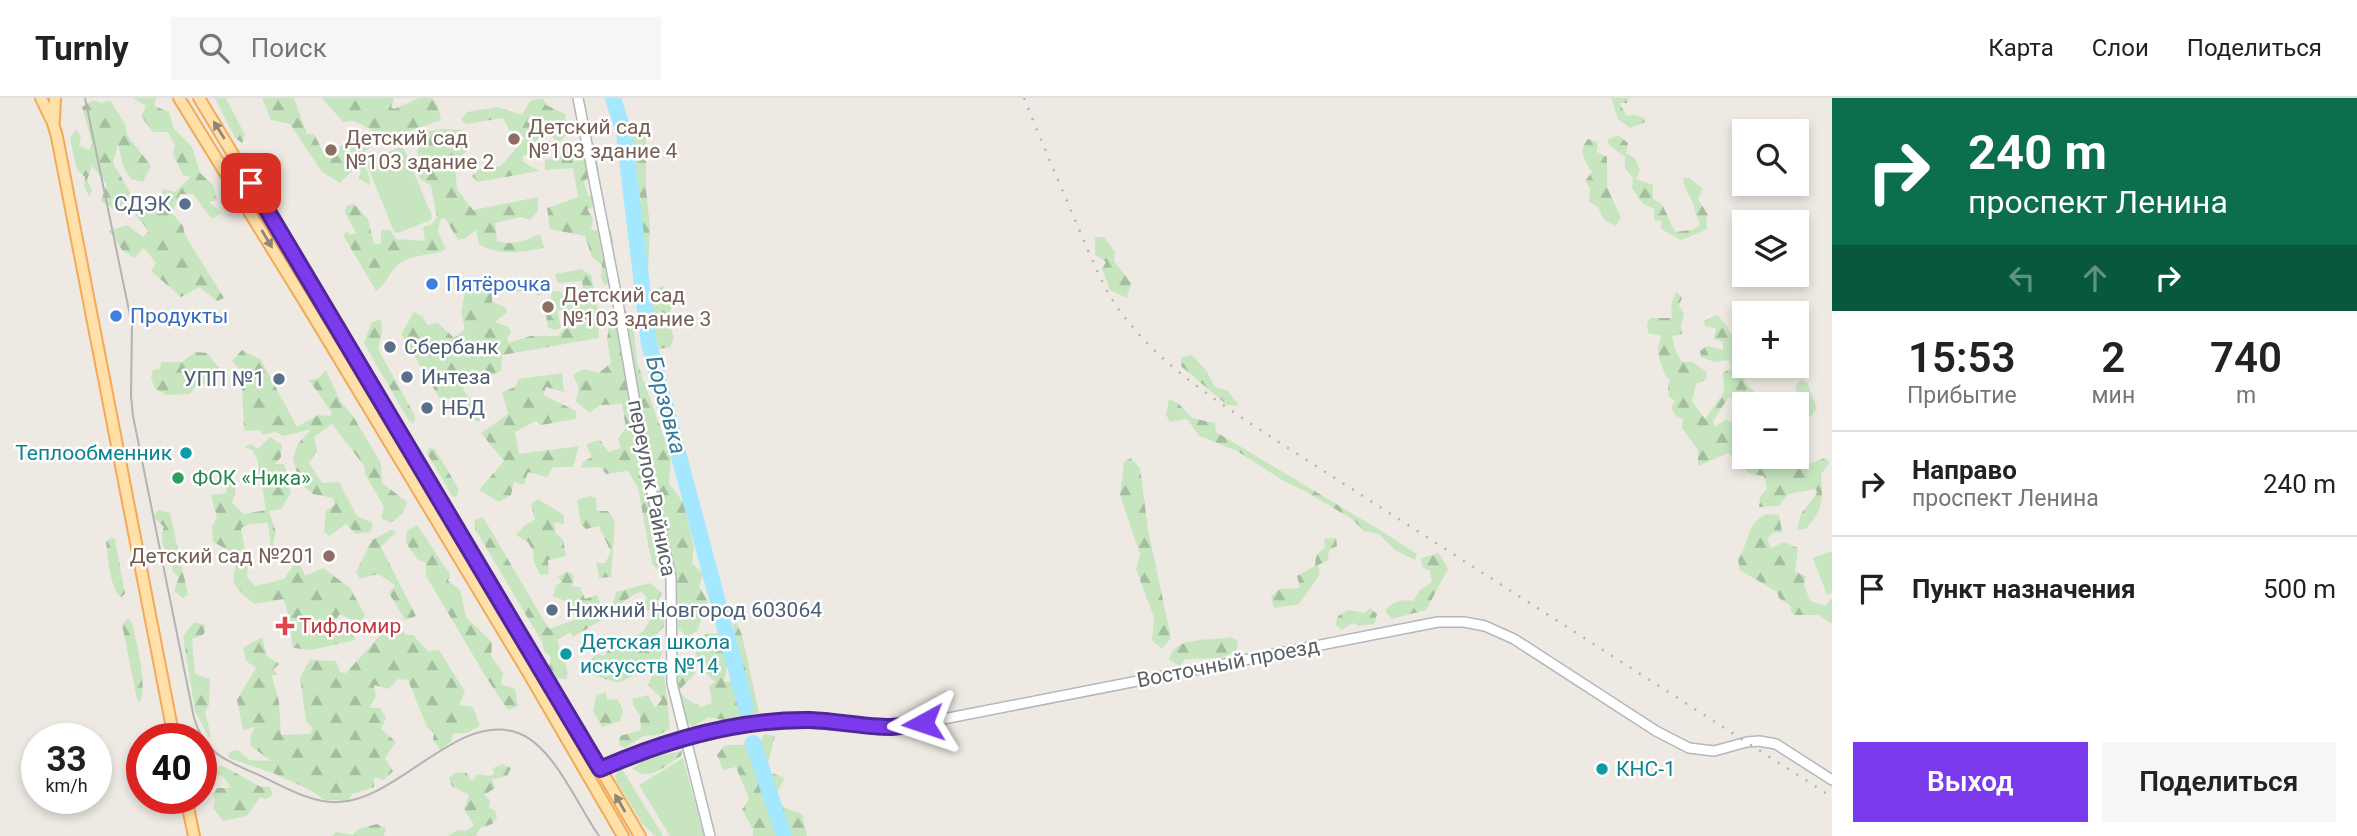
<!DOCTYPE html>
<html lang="ru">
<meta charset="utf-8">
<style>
:root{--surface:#fff;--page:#f6f6f6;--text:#222;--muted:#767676;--line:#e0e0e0;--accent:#7c3aed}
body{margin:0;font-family:Roboto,sans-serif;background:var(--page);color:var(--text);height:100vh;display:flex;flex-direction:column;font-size:26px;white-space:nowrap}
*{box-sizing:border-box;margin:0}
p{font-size:23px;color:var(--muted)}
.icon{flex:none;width:38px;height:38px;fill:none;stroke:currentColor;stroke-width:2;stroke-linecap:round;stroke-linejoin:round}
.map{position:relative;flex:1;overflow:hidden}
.side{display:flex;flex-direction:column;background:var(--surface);width:525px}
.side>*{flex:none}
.banner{background:#0b6e4f;color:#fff;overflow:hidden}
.fabs{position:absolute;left:1732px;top:21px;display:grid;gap:14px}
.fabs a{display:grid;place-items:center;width:77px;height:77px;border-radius:0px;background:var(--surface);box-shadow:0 4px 10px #0003;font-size:35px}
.speed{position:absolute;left:21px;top:625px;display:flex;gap:14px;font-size:35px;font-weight:700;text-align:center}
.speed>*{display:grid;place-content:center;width:91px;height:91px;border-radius:50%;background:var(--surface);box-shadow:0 4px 10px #0003;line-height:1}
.speed small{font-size:18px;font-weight:400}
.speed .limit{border:10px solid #d22;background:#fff;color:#111}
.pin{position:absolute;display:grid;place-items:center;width:60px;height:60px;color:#fff;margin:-30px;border-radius:14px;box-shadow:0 4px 10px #0006}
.me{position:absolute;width:77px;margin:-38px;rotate:265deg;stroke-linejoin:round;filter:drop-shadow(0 0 5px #0008)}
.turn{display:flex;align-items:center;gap:24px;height:147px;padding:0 21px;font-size:32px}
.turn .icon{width:91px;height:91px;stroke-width:2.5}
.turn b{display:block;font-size:49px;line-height:60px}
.lanes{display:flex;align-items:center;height:66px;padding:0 21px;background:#0003;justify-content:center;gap:35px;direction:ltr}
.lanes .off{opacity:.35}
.eta{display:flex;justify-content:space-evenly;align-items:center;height:119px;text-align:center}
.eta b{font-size:42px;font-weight:600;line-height:49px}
.cta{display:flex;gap:14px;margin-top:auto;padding:14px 21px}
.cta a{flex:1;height:80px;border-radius:0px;background:var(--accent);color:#fff;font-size:28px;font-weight:600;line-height:80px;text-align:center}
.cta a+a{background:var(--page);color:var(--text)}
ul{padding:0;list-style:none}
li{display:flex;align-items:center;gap:21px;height:105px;padding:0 21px;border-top:2px solid var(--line)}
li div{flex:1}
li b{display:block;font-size:26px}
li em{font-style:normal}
header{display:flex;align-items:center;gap:42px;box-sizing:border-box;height:98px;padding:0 35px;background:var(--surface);border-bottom:2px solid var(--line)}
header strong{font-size:33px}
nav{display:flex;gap:38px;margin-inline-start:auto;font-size:24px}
.search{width:490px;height:63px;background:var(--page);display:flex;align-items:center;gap:18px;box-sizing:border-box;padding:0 24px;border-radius:0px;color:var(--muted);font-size:26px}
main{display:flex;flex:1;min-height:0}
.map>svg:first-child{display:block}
</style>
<header>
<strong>Turnly</strong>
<div class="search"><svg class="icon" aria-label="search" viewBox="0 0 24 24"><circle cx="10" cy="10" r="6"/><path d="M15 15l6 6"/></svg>Поиск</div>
<nav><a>Карта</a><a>Слои</a><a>Поделиться</a></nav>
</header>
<main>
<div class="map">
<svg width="1832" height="738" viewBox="0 0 1832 738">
<defs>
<pattern id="forest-firs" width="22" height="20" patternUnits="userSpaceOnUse" patternTransform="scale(1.75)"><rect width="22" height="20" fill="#c7e6bf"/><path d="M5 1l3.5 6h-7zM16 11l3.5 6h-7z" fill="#a5be9f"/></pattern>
</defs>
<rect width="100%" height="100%" fill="#eeeae3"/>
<g fill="#c7e6bf">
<path d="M400,49L404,51L432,118L431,122L398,135L394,133L367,67L371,61Z"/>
<path d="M1832,453V495L1827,497L1813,460Z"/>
<path d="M683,660L704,738H670L639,687Z"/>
<path d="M619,671H622L663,738H655L641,724L617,684L615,678Z"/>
</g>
<g fill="url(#forest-firs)">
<path d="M133,0H156L154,8L169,14L174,31L192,49L200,75L213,87L217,102L209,104L222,115L212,121L193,96H180L172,115L183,128L185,137L224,200L217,203L199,189L181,199L151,173L156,165L144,150L134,160L122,152L109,133L127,127L143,139L149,133L133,114L115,112L101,103L107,86L92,68L87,82L92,92L90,99L84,89L85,79L77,72L70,40L76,32L81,38L79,47L89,52L92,45L82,9L93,2L101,5L110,2L126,28L127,37L151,68L143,84L131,81L123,68L118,46L113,65L132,98L156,109L163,91L175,94L191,79L183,77L173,56L175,47L168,34H153L141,18L146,8Z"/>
<path d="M215,0H226L245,37L242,45L235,40Z"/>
<path d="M262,0H294L307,36H314L323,54L353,44V33L369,37L372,32L354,23L343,24L322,0H394L391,9L394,11L419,0H432L438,8L441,22L373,46L361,58L370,81L369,87L359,80L361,74L355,59L351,62L352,73L340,85L322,74L290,26L271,22Z"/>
<path d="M543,0L546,7L565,16L567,36L560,44L553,40V25L530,17L527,24L535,28L542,38L534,45L535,54L523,58V64L539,73L478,84L472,78L481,70L501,68L525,40L509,32L503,20L467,26L461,22L467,14L497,9L522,17L530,3Z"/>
<path d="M1611,0H1629L1627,5H1619L1627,18L1634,17L1643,19L1645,24L1630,30L1618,21Z"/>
<path d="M629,28L646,39V91L650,129L647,193L663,188L674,206L667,218L674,240L670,249L659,251L649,212L636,196L638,175L644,162L635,147L641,125L637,116L641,101L634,83L631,51L626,41Z"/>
<path d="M445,31L462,32L460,42L468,52L455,64L457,91L473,112L538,99V113L530,122L521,119L495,125L497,143C513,148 525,143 540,136L544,150C521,154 500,159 479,146L476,132L466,140L458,142L445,120L440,122L438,134L446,151C431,159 412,155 398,167C389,174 386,187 376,193L343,137L347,133L350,137L356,135L345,115L346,108L354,106L368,121L374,146H381V132H390L396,141L425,143L423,129L432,126L437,119L431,88L419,80L416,66L420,61L417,54L424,34Z"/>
<path d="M1618,37L1628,45L1626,55L1635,60L1640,72L1636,81L1653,87V101L1662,106L1675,134L1692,132L1700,127C1696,119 1695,111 1692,103C1688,94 1685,93 1683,80H1690L1703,91L1698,101L1708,117L1706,121L1707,131L1681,142L1661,131V123L1654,122V111L1643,106L1632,90L1633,80L1625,70V59L1609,47L1607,42Z"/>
<path d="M1588,41L1598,44L1597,54L1607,59V89L1621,120L1616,128L1604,122L1598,109L1589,104L1590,90L1585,83L1592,74C1584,61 1578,54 1588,41Z"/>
<path d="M559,49L570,50L575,64L581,56L595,50L599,72L584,83L588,98L603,97L605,106L587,111L593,121L591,132L611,133L614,145L611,152L617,180L605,187L601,180L602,167L592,159L585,138L550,131L547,110L578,99L573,70L545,72V62L556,59Z"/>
<path d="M1095,139H1104L1115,154L1114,163L1131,185L1127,200L1110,192L1102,171L1106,164L1095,157Z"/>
<path d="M581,171L591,177L598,213L599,240L502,257L501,273L486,280L472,272L463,292L483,316L479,324L471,321L461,301H440L401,236L414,214L423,219L427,227L438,225L454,240L465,231L461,214L466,188L475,186L478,182L489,188L540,179L548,184L545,195L538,198L533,192C518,195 506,192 492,197V204L505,209L507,214L495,224L509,229L511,234L507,240L509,245L530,238H558L569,224L578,228L587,224L581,214L557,212L561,229L557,232L548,230L546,217L540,211L544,205L550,202L552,193L561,194L567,204L585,202L582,183L558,185L555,176Z"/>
<path d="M1677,194L1682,200L1679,207L1684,216L1681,227L1682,236L1672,238L1675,252L1682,264H1692L1706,273L1707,281L1696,286L1692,303L1705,321L1724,294L1723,275L1731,270L1729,262L1714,264L1701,259L1700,253L1707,248L1723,252V244L1714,241L1716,230L1705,228L1704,223L1717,217C1731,229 1748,265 1744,284L1755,294V306H1745V311L1739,314L1733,312L1737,301L1728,300L1713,323L1715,329L1726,321L1745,332V359H1797V356L1802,355L1808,366L1825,360L1830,364L1821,376C1823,401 1823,412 1806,431L1797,432L1801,416L1817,395L1816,391L1788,396L1779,408L1759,409L1760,399L1767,391L1764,378L1750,376L1728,355L1698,368V352L1682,330L1683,321L1676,318L1671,309L1675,303L1669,299L1668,287L1670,283C1660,269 1655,255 1661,238L1648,235L1647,226L1650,220H1672C1671,211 1670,202 1677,194Z"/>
<path d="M623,209L633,223L637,264L671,359L669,386L683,404L694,449L692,465L703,476L699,488L708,504L697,533L687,539L678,530L676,489L652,466L638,390L628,373L606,376L600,369L581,370L583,364L592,359L586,346L600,342L608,354L621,350L618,341L626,330L622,306L600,307L589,315L576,303L579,289L573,277L584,271L599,275L611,265L607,241L610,220Z"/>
<path d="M381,221L382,235L378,251L415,318L414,326L409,323L364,245L371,225Z"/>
<path d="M242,252L261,262L297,329L318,317L330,318L332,315L309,282L317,281L326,272L340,303L353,318L381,365L382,385L407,404L403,415L391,425L381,420L384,409L365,376V369L332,326L314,339L317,352L309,365L322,385L339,384L357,418L373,425L371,434L356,436L346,426L329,438L324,433L326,413L335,406L333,400L313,396L299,384L293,360L298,346L311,331L284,338L275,334L263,337L260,332L245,333L244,329L241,273L232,263Z"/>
<path d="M195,254L207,255L219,270L207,287L199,284L190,296L167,297L155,291L151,280L153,272L160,271L161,264H182Z"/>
<path d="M1192,257L1206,272L1215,289L1228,293L1239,308L1227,307L1181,268V259Z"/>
<path d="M562,275L564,294L546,289L543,297L576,313V321L541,327L536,323L515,334L519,356L579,348L573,369H553L547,379L528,374L524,387L514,384L511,397L499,404L479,392L504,363L481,335L508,316L502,294L515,289L519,281Z"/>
<path d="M1801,282L1807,284L1817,311L1810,319L1801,310L1795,288Z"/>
<path d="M1169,301L1178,305L1192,320L1215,325L1216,334L1378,431L1417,456L1415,462L1395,452L1379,436L1364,433L1352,421L1303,392L1282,382L1237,353L1199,338L1187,321L1170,324L1166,317Z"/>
<path d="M270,339L282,347L281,359L275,366H284L291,395L281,411L269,413L276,434L273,445L277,463L272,461L268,425L250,426L241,430L248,468L247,479L255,488L284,481L293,468L299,464L305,478L323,470L350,490L365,517L360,526L340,516L333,525L343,534L353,533L355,542L311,552L293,550C290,534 290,516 283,501L254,506C232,487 229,486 239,458L213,444L212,428L217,420L211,397L226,395L227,381L236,392L232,405L244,416L266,412L257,360L252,352L244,349L251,346L258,351Z"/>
<path d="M429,350L435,351L459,392L457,399L452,398L427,355Z"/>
<path d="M1131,360L1140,370L1148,431L1171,540L1162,551L1152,542L1154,520L1136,471L1140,456L1120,397L1124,364Z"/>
<path d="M590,398L596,400L597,413H608L615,424L611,479L599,480L596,465H605L611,454L599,428L586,431L581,426L577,402Z"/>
<path d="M538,401L564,417V426L554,424L556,436L563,441L566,458L548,462L549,476L540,477L533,462L534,455L528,444L516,437L525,427L535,422L531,406Z"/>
<path d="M159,412L170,415L188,497L183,500L174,493L179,479L172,473L173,466C166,456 158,441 164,429L152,418Z"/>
<path d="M1766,416L1779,417L1782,435L1775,434L1767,440L1771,450L1784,444L1798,450L1795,474L1806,478L1804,486L1810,503L1825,508L1832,500V526L1818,517H1795L1791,514V508L1779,500L1777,494L1740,472L1738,461C1750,444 1745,427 1766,416Z"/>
<path d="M483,419L549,531L577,521L573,507L553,498L556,487L562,484L558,479L568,473L574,478L572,489H580L585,501L597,497L601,507L612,508L616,494L650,485L662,495L657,504L664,512V528L654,540L663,553L658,565L618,585L584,574V566L597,556L604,558L610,550L621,551L643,533L654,516L643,510L647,500L641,493L625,502L617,513L573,539L570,534L557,542L568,575L566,581L554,580L549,570L551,559L544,553L542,544L475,431V422Z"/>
<path d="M417,427C429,443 437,459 450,475L448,483L460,492L466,519L492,544L491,558L503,575L501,586L515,591L518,608L508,612L486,579L426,478V465L417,461L406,445L407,433Z"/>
<path d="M391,432L396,434L381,449L416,518L405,522L389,495L395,487L378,476L360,481L356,474L372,442Z"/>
<path d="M111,439L115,441L125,496L121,499C110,492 108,458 106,444Z"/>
<path d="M1336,440L1337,448L1329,452L1328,462L1318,467L1320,476L1299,506L1274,510L1271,499L1279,491L1300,490L1297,478L1315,468L1316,457L1325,449L1324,441Z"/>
<path d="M1439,455L1448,471L1426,512L1392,521L1385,513C1392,503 1402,501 1413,503L1420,492L1432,484L1430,473L1422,469L1421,460Z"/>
<path d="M1370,510L1377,516L1374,526L1359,528L1353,525L1342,532L1335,526L1338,518L1348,512L1365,515Z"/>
<path d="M128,520L132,525C136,543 148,588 140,604L137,602L122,526Z"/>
<path d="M194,524L205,527L204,536L192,541L195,576L210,581L209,607L205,614L211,638L209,640L195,613L183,538Z"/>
<path d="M736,524L742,537L759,615L724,622L709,619L693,629C673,614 676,582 681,560L692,566L695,576L679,592L685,600L701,609L712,605L709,588L715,584L700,570L693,546L706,536L722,535L728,564L724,584L745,581L733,528Z"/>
<path d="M385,532L396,537L401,533L407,537H413L428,553L439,552L465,594L459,607L473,609L480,628L466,635L453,636L451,644L440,652L433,642L434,635L427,629L408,582L398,581L389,591L374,587L376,599L369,610H380L386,620L381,631L396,644L385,660L393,673L384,682L374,679V689L352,696L348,703L325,702L310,692L275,676L229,660V654L238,652L249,662L271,663L251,648L250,639L255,629L243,632L237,602L256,570L246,563L243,550L262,539L267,558L279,566L273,572L278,576L272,578L279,604L281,637L310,636L313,631L306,623L300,579L310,562L336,563L340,574L346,575Z"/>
<path d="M1231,539L1238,543L1236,554L1221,560L1185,561L1180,568L1169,562C1174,536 1212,544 1231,539Z"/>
<path d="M664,573L670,631L658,637L643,638L625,650L619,647L620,638L641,632L640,617L633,607V601L648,597L655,610L662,601L648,587L653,576Z"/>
<path d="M606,594L607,602L617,601L623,612L620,623L602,629L593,613L596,598Z"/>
<path d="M764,636L775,638L766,673L785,680L777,694L780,708L802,716L807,738H753V731L742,712L749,701L736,669L723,672L717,657L725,647H743L746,641L761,642Z"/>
<path d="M682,653L681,658C667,666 648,686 632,670L648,660Z"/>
<path d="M503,666L511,670L507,678L492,681L495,690L484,697L490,702L489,710L495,712L497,720L492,726L480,730L476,738H448L457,732L465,733L474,727L464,711L469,697L452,688L449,680L455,675L466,674L472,683L478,676L490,678L494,676L493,670Z"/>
<path d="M223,668L261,689H270L273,697L266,701L260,699L247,718L223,723L213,710L215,702L213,697L217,690H231L223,678L213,677L210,674L213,670Z"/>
<path d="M377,726L386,730L384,738H332L336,734L353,737L358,731Z"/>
</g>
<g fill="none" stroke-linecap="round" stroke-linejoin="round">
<g stroke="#a3e8ff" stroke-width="16">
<path d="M613,0L624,35L649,246L746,609"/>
<path d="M753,645L784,738"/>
</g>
<g stroke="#b4b7bb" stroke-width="12">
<g id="minor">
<path d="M578,0L618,205L645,363L671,479L672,585L710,738"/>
<path d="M587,677L621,661L685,642L723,631L773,623L810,622L891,629L923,625L1438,524H1464L1485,528L1514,541L1656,633L1689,650L1714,653L1747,644L1759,643L1776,646L1832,682"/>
</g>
</g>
<g stroke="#f3aa58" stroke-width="14">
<g id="major">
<path d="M41,0L53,25L57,39L174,640"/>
<path d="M179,0L311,214L529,576L623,738"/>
<path d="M199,0L452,419L640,738"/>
<path d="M54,22L55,0"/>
<path d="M186,700L194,738"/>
</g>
</g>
<use href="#minor" stroke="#fff" stroke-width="9"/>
<use href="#major" stroke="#ffe0a8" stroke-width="10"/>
<path stroke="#b2b3b4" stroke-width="2" d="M85,0L132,227L131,298L133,318L194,620C204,654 224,662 254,675C280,686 310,706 339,704C400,701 458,613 518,635C553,647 578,708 599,738"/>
<path stroke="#b2b3b4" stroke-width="2.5" stroke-dasharray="2 9" stroke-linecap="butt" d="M1024,0C1041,43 1060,86 1078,129C1089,154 1100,183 1115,206C1155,265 1217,303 1274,341L1832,699"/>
</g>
<defs><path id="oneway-solid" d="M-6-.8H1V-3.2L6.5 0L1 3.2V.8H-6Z" transform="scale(1.75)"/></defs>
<g fill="#8c8778">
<use href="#oneway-solid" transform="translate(219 32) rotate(-122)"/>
<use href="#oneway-solid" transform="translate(267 141) rotate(59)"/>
<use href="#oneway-solid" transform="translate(620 705) rotate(-120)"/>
</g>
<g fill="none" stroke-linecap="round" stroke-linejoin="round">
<g stroke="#51269a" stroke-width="18">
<path id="route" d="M251,85L600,671C664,643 739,621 810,622C837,623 864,629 891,629C902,628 912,627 923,625"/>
</g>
<use href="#route" stroke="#7c3aed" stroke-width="12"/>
</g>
<g fill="#8d6e63" stroke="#fff" stroke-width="2.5">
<circle cx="514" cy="41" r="7"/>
<circle cx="331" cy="52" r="7"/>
<circle cx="548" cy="209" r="7"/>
<circle cx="329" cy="458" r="7"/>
</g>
<g fill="#5c6f8a" stroke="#fff" stroke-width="2.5">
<circle cx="185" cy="106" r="7"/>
<circle cx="390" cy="249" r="7"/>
<circle cx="407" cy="279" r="7"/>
<circle cx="279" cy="281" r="7"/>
<circle cx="427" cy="310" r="7"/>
<circle cx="552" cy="512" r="7"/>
</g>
<g fill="#3f7fe0" stroke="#fff" stroke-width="2.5">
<circle cx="432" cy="186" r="7"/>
<circle cx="116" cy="218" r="7"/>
</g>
<g fill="#0f9aa8" stroke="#fff" stroke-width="2.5">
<circle cx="186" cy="355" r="7"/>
<circle cx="566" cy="556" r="7"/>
<circle cx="1602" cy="671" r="7"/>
</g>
<circle fill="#2e9e5b" stroke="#fff" stroke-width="2.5" cx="178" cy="380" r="7"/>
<path fill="#e0444e" stroke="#fff" stroke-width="2.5" d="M281.5 517.5h7v7h7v7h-7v7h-7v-7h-7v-7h7z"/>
<g text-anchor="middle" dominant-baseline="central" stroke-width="5" stroke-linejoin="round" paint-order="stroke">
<g font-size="21" fill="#785e54" stroke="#fff" text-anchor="start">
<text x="528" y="29">Детский сад<tspan x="528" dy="24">№103 здание 4</tspan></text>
<text x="345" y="40">Детский сад<tspan x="345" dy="24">№103 здание 2</tspan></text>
<text x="562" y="197">Детский сад<tspan x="562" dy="24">№103 здание 3</tspan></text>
<text x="315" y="458" text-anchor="end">Детский сад №201</text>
</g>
<g font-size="21" fill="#4e5e75" stroke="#fff" text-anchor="start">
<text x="171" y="106" text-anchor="end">СДЭК</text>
<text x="404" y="249">Сбербанк</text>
<text x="421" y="279">Интеза</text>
<text x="265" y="281" text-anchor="end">УПП №1</text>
<text x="441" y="310">НБД</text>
<text x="566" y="512">Нижний Новгород 603064</text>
</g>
<g font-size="21" fill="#366cbe" stroke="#fff" text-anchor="start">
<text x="446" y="186">Пятёрочка</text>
<text x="130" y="218">Продукты</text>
</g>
<g font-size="21" fill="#0d838f" stroke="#fff" text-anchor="start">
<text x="172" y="355" text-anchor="end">Теплообменник</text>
<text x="580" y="544">Детская школа<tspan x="580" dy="24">искусств №14</tspan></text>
<text x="1616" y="671">КНС-1</text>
</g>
<g font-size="21" fill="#27864d" stroke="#fff" text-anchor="start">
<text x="192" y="380">ФОК «Ника»</text>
</g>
<g font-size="21" fill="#5b6164" stroke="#fff">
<text transform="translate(652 390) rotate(79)">переулок Райниса</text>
<text transform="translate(1228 565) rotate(-11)">Восточный проезд</text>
</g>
<g font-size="21" fill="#be3a42" stroke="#fff" text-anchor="start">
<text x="299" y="528">Тифломир</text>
</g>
<g font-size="23" font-style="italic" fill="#367897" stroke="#fff">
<text transform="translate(666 307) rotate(75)">Борзовка</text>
</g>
</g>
</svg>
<div class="fabs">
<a><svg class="icon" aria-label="search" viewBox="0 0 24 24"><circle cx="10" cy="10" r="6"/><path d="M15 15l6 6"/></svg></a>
<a><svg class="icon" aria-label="layers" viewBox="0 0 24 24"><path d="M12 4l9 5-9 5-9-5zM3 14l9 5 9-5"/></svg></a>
<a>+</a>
<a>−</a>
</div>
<div class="speed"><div>33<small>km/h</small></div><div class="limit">40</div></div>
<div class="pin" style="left:251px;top:85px;background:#d93025"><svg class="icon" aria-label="arrive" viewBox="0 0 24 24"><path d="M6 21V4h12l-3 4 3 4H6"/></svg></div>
<svg class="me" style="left:923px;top:625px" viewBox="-20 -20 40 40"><path d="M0-17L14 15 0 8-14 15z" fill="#7c3aed" stroke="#fff" stroke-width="4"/></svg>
</div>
<section class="side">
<div class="banner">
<div class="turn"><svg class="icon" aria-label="right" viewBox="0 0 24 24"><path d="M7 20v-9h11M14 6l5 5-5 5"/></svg><div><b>240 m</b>проспект Ленина</div></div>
<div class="lanes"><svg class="icon off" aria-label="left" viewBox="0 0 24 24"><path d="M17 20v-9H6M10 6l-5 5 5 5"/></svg><svg class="icon off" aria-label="ahead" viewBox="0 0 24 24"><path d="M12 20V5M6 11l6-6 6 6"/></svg><svg class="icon" aria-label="right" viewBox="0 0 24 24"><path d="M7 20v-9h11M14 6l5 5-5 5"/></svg></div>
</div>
<div class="eta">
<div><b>15:53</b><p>Прибытие</p></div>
<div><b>2</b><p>мин</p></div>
<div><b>740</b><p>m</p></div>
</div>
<ul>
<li><svg class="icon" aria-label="right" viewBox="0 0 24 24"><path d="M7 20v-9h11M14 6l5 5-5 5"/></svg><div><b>Направо</b><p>проспект Ленина</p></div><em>240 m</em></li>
<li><svg class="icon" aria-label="arrive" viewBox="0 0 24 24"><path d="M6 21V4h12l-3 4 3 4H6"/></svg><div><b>Пункт назначения</b></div><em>500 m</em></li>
</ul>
<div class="cta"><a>Выход</a><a>Поделиться</a></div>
</section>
</main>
